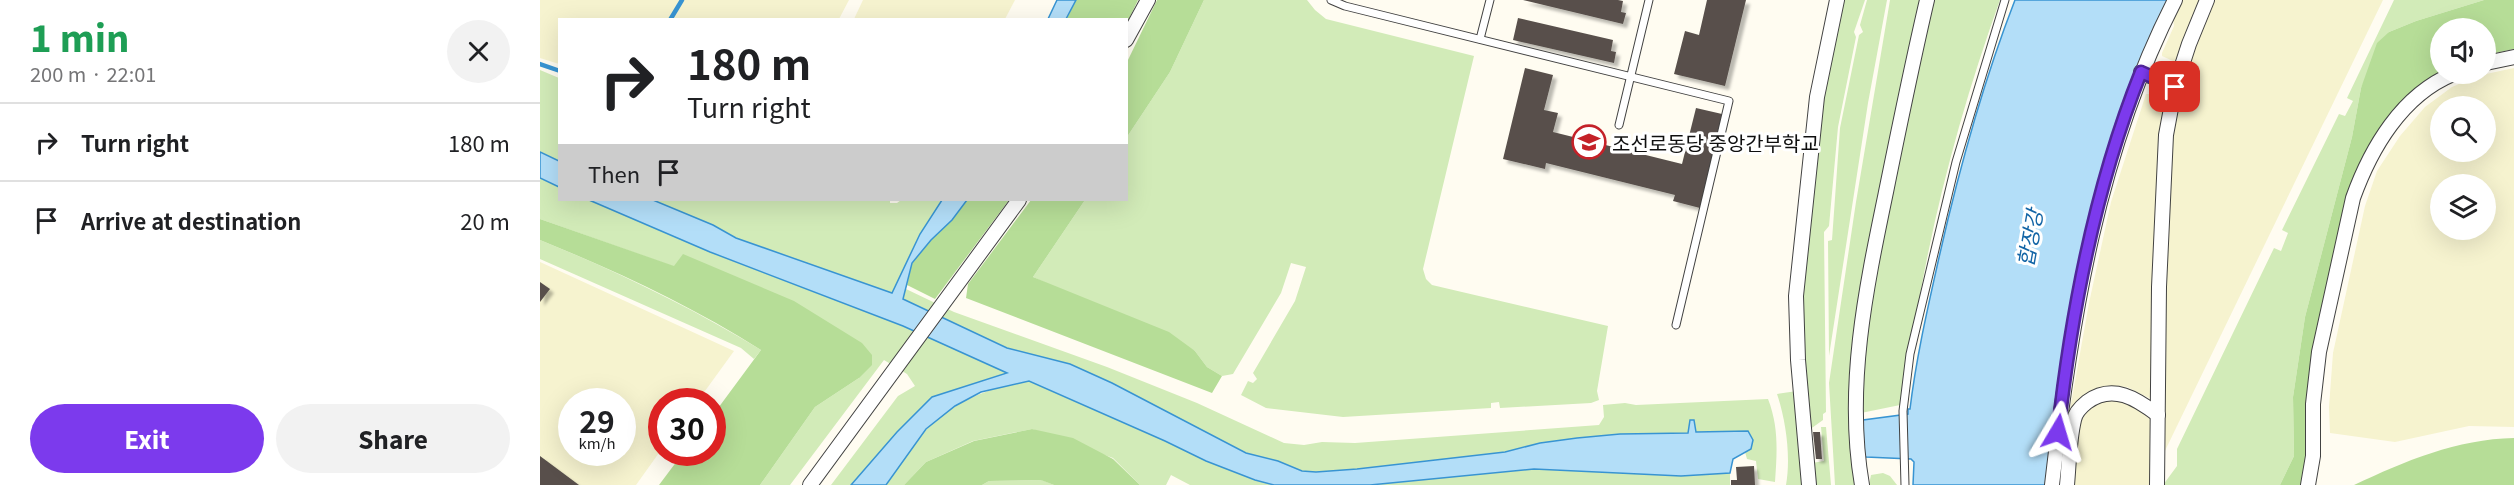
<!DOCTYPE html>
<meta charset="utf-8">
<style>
:root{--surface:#fff;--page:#f2f2f2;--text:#202124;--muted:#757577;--line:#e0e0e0;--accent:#7c3aed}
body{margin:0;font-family:Georgia,"Noto Sans KR",serif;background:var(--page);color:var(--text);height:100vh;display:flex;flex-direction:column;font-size:22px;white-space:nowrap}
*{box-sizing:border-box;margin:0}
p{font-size:20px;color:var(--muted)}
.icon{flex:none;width:33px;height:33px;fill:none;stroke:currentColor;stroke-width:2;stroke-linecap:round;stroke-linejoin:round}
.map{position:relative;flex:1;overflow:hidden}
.panel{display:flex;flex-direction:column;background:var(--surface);width:540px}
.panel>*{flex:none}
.top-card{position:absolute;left:18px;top:18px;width:570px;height:183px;border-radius:0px;box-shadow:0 6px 24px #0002;background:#fff;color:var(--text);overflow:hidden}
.fabs{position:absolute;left:1890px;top:18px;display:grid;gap:12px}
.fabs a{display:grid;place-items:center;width:66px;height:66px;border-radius:50%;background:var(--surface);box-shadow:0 6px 24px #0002;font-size:30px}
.speed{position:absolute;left:18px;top:388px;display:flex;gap:12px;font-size:30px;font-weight:700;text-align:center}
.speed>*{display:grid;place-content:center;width:78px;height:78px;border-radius:50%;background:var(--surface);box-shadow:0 6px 24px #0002;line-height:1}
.speed small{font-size:15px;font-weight:400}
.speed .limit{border:9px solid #d22;background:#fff;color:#111}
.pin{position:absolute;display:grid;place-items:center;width:51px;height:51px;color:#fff;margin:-26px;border-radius:12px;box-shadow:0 3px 9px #0006}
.me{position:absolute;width:66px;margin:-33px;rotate:7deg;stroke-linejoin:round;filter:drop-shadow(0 0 4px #0008)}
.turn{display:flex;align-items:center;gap:21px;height:126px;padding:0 30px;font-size:27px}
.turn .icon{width:78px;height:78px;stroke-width:2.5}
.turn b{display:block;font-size:42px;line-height:51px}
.then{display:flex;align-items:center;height:57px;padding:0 30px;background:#0003;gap:12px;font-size:22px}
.round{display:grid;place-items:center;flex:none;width:63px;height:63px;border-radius:32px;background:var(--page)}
.head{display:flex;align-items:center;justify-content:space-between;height:102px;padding:0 30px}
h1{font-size:36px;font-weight:800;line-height:45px;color:#1e9e55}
.cta{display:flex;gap:12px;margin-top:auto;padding:12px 30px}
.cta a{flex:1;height:69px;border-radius:36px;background:var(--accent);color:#fff;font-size:24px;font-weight:800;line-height:69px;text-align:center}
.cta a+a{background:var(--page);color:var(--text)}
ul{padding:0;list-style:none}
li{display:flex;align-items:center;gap:18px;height:78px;padding:0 30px;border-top:2px solid var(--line)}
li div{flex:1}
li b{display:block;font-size:22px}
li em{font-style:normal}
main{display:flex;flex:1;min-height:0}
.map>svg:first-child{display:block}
</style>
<main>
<section class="panel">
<div class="head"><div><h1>1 min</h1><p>200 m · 22:01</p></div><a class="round"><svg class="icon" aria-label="close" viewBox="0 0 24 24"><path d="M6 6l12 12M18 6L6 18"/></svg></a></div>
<ul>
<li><svg class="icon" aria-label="right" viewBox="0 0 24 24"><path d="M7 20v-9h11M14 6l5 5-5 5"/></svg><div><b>Turn right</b></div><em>180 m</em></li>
<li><svg class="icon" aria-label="arrive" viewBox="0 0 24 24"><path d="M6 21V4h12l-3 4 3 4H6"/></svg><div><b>Arrive at destination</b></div><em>20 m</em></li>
</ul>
<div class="cta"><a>Exit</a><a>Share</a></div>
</section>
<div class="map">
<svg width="1974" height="485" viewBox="0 0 1974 485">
<defs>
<filter id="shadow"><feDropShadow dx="4" dy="4" stdDeviation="1.5" flood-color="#0004"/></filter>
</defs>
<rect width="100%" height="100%" fill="#fffcf1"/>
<g fill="#f6f3cf" fill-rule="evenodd">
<path d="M0,0H309L299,19L20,20L19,64L0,58Z"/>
<path d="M323,0H475L465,19H314Z"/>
<path d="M1642,0H1664L1637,62L1633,61L1622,56V53L1634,26L1633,17Z"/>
<path d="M1673,0H1843L1622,457L1628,161L1632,130L1641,88L1655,45Z"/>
<path d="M1974,68V427L1929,426L1855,442L1790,433L1789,407L1793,353L1825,206L1837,171L1860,136L1885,107L1912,87L1937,76ZM1946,106V152H1900V106ZM1946,184V230H1900V184Z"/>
<path d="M1606,94H1610L1627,102L1611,399L1587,387L1569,386L1556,391L1529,415L1549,303L1571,202Z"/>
<path d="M0,262L194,351L157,402H122L121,450L96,485H0ZM32,402H82V453H32Z"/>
<path d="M1567,398L1581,399L1609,415L1613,425L1612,485H1532L1537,429L1547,411L1557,402Z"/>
</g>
<g fill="#d2ebb8">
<path d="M664,0H767L775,10L786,19L934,56L883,269L886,279L892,285L1068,326L1057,391L1059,400L1051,403L960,408L959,402L951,403V408L803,417L726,408L701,395L708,381L713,383L717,379L713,373L755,301L766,267L751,263L741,293L693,374L682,376L667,367L655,351L493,277L545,200H586L587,137L630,72Z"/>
<path d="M1302,0H1325L1314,32L1316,37L1298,127L1289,226L1284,232L1286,412L1283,414V420L1269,430L1261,298L1277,132Z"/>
<path d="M1327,0H1347L1328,103L1289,356L1288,241L1292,240L1300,128L1319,35L1323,32L1320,25Z"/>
<path d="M1350,0H1382L1331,241L1317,485H1295L1289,383L1316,202Z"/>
<path d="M1392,0H1460C1414,127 1378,269 1365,404L1321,413C1328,273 1364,137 1392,0Z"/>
<path d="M1854,0H1944L1876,21L1849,32L1821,88L1812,137L1765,317L1753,397L1754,456L1740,485H1623L1637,466V449L1734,248L1741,251L1748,233L1742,230L1799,114L1805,116L1813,101L1807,98Z"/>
<path d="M0,70L19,78V161L0,152Z"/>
<path d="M0,178L19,187L20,200H49L170,252L363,326L467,373L392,397L357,432L311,485H291L358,396L375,386L367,374L344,360L250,485H220L275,407L319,378L143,255L135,267L0,219Z"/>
<path d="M113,200H350V203H357L361,200H402L380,234L352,293L196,238L173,225Z"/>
<path d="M0,240C76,271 151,307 221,350L214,359L201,348L0,259Z"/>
<path d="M366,289L414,312L567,367L657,403L744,443L764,445L782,442L815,443L1059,425L1064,417L1063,405L1085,403L1096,405L1228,399C1239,427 1237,453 1235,482L1218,479L1216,461L1207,459L1205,452L1211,449L1208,431L1156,432L1154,420L1148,433L1080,434L1037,438L1000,443L965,452L817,469L776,472L762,471L738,461L706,453L572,383L530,364L467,348L362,299Z"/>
<path d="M490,381C535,398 580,419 624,440C661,457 695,475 734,485H650L631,475L626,485H600L573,458L492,429L433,441L386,462L364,485H346C360,467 371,445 387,429C416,400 450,387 490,381Z"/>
<path d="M1257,391L1264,485H1246C1251,457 1246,421 1237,394Z"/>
<path d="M1281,427H1286L1291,485H1274L1272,463L1284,461Z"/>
<path d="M994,469L1141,476L1190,473V485H830Z"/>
<path d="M1343,473L1350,476L1357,485H1329L1331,475Z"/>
<path d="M502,480L514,485H442L449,481Z"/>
</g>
<g fill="#b6dd97">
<path d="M536,0H598L587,23L586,20H526Z"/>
<path d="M617,0H664L630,72L587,137V62Z"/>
<path d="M1944,0H1974V49L1946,55V28H1900V71L1873,95L1811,193L1766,465L1761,485H1740L1754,456L1753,397L1765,317L1812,137L1821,88L1837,43L1849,32L1876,21Z"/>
<path d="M427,200H469L395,299L367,285L372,263L391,240L412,220Z"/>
<path d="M491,200H545L493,277L629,332L655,351L667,367L682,376L672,393L426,298L428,284Z"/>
<path d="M0,219L134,266L143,254L254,301L322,343L332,355V365L319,378L275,407L220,485H119L143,453H172L173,415L221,350C152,306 76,271 0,240Z"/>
<path d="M492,429L533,438L573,459L600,485H514L501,480L449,481L442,485H364L386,462L434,441Z"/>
<path d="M1974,438V485H1814C1865,461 1917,439 1974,438Z"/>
</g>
<g fill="#b3def8" stroke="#3894d2" stroke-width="1.5">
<path d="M517,0H536L526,19H508Z"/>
<path d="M1475,0H1633L1566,167L1507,485H1373L1374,462L1371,459L1326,457L1321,454L1319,425L1323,420L1368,414V409H1370C1376,359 1387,311 1398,262C1418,173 1442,85 1475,0Z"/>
<path d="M0,152L19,161V187L0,178Z"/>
<path d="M49,200H113L173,225L196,238L352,293L380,234L402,200H427L412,220L391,240L372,263L363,299L467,348L530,364L572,383L706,453L738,461L762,471L776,472L817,469L965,452L1000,443L1037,438L1080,434L1148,433L1150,420H1154L1156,432L1208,431L1213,440L1211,449L1193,459L1190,473L1141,476L994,469L830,485H734L715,480L666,461L625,441L489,381L441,392L415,406L386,429L346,485H311L357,432L392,397L467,373L363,326L170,252Z"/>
</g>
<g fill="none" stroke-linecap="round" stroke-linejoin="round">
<g stroke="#3894d2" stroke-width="4.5">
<path d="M130,20L142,0"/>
<path d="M0,64L20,71"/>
</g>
</g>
<g fill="#58504b" filter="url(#shadow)">
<path d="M983,0H1078L1083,1L1081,12L1086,13L1083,24Z"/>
<path d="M1167,0H1206L1185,86L1134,74L1145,31L1159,35Z"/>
<path d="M978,18L1073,40L1071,51L1076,52L1074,63L973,40Z"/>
<path d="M985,68L1013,75L1004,110L1018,113L1013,132L1142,164L1156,108L1182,114L1160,208L1133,201L1135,195L1006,163L1005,169L963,159Z"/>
<path d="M0,282L10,289L0,302Z"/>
<path d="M1273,432H1280L1282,459H1276Z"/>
<path d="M0,456L39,485H0Z"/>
<path d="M1214,466L1215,485H1191V480H1197L1196,467Z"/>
</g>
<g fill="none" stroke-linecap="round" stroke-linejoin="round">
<g stroke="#424242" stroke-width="9">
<g id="service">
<path d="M791,0L805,6L1189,101L1136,325"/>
<path d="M940,39L950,0"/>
<path d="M1079,125L1109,0"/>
<path d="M1365,485L1363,411L1370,354L1416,162L1465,0"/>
</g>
</g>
<g stroke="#424242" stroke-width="16">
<g id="minor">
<path d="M586,40L608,0"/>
<path d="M1946,63L1974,57"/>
<path d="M1601,72L1635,87"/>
<path d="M270,485L479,200"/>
<path d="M1269,485L1258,360L1256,296L1277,97L1297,0"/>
<path d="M1322,485C1305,387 1326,288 1346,192C1359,128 1372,64 1387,0"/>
<path d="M1512,485C1531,319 1558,150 1635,0"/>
<path d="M1527,485C1529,464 1529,441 1534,420C1535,413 1542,406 1547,402C1573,383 1597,399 1618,415"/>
<path d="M1617,485L1619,287L1626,135L1635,87L1649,44L1667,0"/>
<path d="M1768,485L1773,456V404L1779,352L1813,198C1831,148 1862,95 1913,74"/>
</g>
</g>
<use href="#service" stroke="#fff" stroke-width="7"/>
<use href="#minor" stroke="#fff" stroke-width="14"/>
</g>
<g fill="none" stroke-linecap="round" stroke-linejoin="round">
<g stroke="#51269a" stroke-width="15">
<path id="route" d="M1518,432C1531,313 1556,184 1601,72L1635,87"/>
</g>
<use href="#route" stroke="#7c3aed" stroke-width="10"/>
</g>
<defs>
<g id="university-ring" transform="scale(1.725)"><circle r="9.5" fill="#fff" stroke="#c42128" stroke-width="1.5"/><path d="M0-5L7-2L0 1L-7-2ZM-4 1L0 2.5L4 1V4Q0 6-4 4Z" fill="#c42128"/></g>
</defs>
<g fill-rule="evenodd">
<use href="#university-ring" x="1049" y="142"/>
</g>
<g text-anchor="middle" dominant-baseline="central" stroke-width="6" stroke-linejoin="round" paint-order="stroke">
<g font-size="20" fill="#0f0f0f" stroke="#fff" text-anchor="start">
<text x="1072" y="142">조선로동당 중앙간부학교</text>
</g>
<g font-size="21" font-style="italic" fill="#1365a6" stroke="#fff">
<text transform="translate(1489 238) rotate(-80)">합장강</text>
</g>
</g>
</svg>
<div class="fabs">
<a><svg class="icon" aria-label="sound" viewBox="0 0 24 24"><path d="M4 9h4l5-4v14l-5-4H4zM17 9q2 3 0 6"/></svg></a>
<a><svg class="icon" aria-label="search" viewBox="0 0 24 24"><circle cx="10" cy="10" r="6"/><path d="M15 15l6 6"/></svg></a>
<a><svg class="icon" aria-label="layers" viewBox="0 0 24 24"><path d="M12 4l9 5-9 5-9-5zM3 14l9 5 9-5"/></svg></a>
</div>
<div class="speed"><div>29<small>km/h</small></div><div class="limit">30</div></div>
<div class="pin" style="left:1635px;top:87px;background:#d93025"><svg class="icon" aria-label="arrive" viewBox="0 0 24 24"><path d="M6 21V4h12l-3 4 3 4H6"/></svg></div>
<svg class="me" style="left:1518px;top:432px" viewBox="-20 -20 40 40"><path d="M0-17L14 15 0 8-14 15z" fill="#7c3aed" stroke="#fff" stroke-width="4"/></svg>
<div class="top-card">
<div class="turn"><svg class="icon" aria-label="right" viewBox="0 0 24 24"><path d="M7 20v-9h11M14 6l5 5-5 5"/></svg><div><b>180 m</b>Turn right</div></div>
<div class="then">Then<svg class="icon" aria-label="arrive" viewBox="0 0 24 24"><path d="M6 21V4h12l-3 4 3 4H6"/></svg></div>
</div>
</div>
</main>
